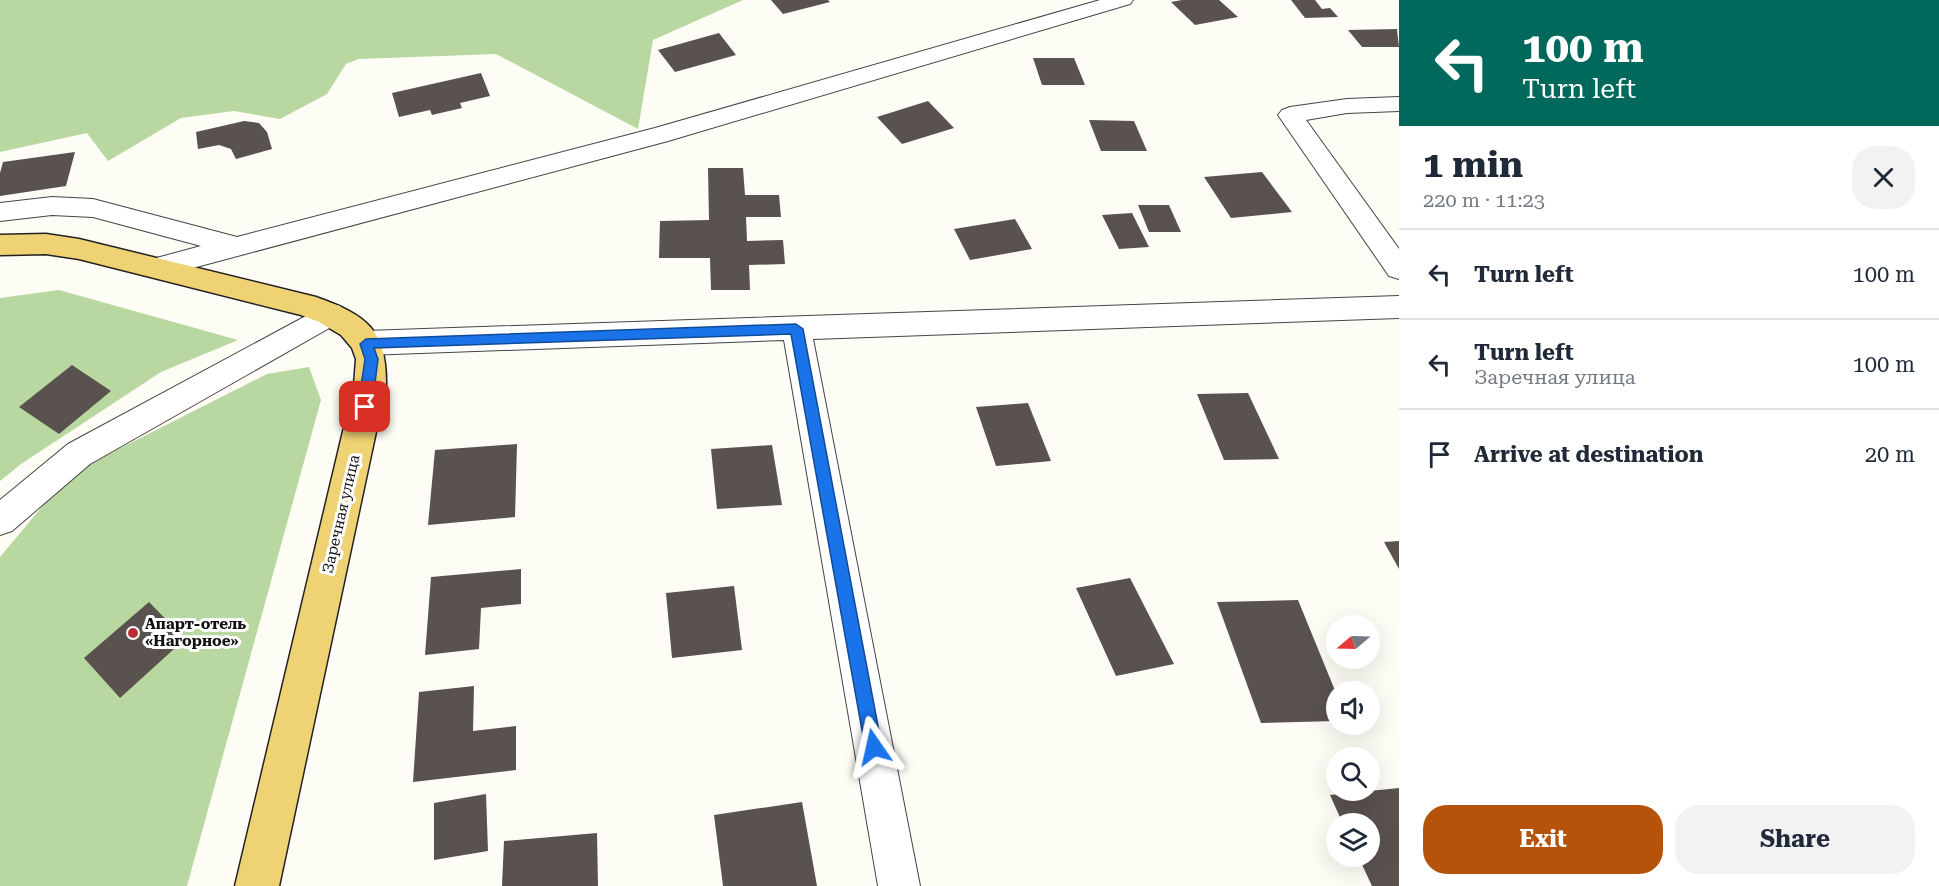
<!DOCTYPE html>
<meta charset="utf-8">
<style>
:root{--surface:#fff;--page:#f2f2f3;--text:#1f2937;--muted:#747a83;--line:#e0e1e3;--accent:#b45309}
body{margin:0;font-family:"Roboto Serif",serif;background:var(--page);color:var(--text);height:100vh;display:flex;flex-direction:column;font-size:22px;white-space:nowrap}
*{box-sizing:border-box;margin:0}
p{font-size:20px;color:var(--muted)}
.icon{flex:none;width:33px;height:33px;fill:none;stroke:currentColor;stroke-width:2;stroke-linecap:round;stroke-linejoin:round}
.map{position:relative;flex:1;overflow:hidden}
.details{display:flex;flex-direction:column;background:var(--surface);width:540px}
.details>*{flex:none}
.hud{background:#00695c;color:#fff;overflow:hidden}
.needle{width:39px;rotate:251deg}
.buttons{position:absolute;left:1326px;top:615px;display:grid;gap:12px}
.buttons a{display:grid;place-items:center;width:54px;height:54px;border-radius:50%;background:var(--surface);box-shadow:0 6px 24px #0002;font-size:30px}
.pin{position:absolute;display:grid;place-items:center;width:51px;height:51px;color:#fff;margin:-26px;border-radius:12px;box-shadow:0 3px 9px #0006}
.me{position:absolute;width:66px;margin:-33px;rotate:349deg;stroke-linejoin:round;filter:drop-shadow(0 0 4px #0008)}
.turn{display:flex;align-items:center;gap:21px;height:126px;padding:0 24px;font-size:27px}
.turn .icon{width:78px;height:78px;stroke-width:2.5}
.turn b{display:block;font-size:42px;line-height:51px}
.round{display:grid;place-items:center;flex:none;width:63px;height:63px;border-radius:24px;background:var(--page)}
.summary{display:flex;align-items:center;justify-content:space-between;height:102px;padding:0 24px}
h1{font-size:36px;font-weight:700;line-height:45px}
.primary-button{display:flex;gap:12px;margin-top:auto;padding:12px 24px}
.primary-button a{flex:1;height:69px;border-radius:24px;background:var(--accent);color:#fff;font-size:24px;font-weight:700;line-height:69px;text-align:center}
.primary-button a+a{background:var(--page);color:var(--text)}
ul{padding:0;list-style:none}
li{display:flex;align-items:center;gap:18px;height:90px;padding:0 24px;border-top:2px solid var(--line)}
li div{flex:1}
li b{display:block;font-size:22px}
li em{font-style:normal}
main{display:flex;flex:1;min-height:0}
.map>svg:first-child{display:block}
</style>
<main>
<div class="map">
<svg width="1399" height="886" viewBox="0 0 1399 886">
<rect width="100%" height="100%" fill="#fefdf5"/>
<g fill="#b9d7a0">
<path d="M0,0H743L653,40L638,129L496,54L359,59L346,64L327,94L280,119L234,111L181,118L108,161L87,133L0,152Z"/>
<path d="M59,290L238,340L161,372L21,464L0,481V298Z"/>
<path d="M309,367L321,400L187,886H0V557L46,502L89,464L267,374Z"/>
</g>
<g fill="#59524e">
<path d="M771,0H828L830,2L783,14Z"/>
<path d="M1182,0H1219L1238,17L1195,25L1171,2Z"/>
<path d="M1291,0H1315L1322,9L1330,8L1338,17L1305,18Z"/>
<path d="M1397,29L1399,47H1362L1348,30Z"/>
<path d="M719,33L736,55L675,72L658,50Z"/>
<path d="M1033,58H1074L1085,85H1042Z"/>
<path d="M481,73L490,96L460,103L462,108L432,115L430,110L399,117L392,93Z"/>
<path d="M928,101L954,128L902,144L877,117Z"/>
<path d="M1089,120L1134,121L1147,151H1101Z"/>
<path d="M244,121L259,123L267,132L272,149L236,159L231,149L219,145L198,149L196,132Z"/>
<path d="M75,152L66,186L0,196V173L3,162Z"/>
<path d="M708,168H743L745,195H779L781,217H746L747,241L783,240L785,264L749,265L750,290H711L710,258H659L660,221L709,220Z"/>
<path d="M1262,172L1292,212L1231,218L1204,177Z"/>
<path d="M1138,205H1169L1181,232H1149Z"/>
<path d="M1132,213L1149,247L1119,249L1102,215Z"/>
<path d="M1015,219L1032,249L970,260L954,229Z"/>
<path d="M72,365L111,391L59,434L19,407Z"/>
<path d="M1248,393L1279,459L1224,460L1197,394Z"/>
<path d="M1028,403L1051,461L996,466L976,407Z"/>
<path d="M517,444L515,517L428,525L435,450Z"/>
<path d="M772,445L782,505L717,509L711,449Z"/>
<path d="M1399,541V569L1384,542Z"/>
<path d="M521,569V604L481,608L479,649L425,655L431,577Z"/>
<path d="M1130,578L1174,664L1116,676L1076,588Z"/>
<path d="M734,586L742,650L672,658L666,593Z"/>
<path d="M1298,600L1336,693V721L1261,723L1217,602Z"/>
<path d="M149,602L185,639L120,698L84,658Z"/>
<path d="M474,686L473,731L516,726V770L413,782L419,692Z"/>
<path d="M1399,788V886H1372L1358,856H1370V824H1343L1330,795Z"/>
<path d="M486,794L488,851L434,860V803Z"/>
<path d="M802,802L817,886H723L714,815Z"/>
<path d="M597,833L598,886H502L504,841Z"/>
</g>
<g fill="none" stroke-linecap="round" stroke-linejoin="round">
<g stroke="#444" stroke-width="2">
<g id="minor">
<path d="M1100,0H1133L1130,4L668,141L159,277L149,274L145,267L149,260L201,246L93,217L52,215L0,221V203L52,197L93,199L237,237L655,128Z"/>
<path d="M1399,97V111L1347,113L1306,120L1399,249V279L1389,276L1278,115L1282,110L1290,107L1347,99Z"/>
<path d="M1399,296V318L813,339L920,886H878L784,340L366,355L356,351L351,343L356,335L366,331Z"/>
<path d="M330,303L340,306L344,314L340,322L90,464L12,531L0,535V500L68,444Z"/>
</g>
</g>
<g stroke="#222" stroke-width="3">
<path id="major" d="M46,234L79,239L316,297C366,315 387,329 386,385L279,886H235L354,385L356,359L352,348L341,335L319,322L301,315L79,259L46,254L0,255V235Z"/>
</g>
<use href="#minor" fill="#fff" fill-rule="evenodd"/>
<use href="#major" fill="#efd274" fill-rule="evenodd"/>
</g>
<path fill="#1a73e8" stroke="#114b97" stroke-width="1.5" d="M796,324L803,329L882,747L880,753L874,755L868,753L865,747L791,334L374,348L378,359L372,407L365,413L358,407L365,359L360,344L366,339Z"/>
<circle fill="#b93137" stroke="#fff" stroke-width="2" cx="133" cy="633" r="6"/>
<g text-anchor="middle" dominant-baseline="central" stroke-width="6" stroke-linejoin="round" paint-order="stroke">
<g font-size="15" fill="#111" stroke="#fff">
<text transform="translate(341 514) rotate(-77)">Заречная улица</text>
</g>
<g font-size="15" font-weight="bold" fill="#111" stroke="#fff" text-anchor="start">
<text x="145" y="624">Апарт-отель<tspan x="145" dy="17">«Нагорное»</tspan></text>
</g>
</g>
</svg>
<div class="buttons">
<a><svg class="needle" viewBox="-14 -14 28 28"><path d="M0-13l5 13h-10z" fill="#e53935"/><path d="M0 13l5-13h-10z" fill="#747a83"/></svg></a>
<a><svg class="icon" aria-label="sound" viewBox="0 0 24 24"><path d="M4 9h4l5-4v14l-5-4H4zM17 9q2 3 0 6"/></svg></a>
<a><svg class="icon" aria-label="search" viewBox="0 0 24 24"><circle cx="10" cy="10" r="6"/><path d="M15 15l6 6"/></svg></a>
<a><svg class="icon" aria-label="layers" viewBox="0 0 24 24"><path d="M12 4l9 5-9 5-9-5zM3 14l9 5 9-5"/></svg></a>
</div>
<div class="pin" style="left:365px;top:407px;background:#d93025"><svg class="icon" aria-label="arrive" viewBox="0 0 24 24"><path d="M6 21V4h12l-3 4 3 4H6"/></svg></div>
<svg class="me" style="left:874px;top:747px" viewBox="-20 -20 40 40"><path d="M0-17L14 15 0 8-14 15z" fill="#1a73e8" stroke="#fff" stroke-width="4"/></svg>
</div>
<section class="details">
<div class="hud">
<div class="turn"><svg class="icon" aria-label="left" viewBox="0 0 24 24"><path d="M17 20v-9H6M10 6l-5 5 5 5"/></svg><div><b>100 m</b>Turn left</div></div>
</div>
<div class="summary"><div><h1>1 min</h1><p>220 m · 11:23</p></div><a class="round"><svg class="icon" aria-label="close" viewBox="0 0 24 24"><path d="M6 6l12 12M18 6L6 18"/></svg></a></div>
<ul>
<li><svg class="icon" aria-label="left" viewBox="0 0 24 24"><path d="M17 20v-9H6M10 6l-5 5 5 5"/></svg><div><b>Turn left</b></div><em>100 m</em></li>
<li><svg class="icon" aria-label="left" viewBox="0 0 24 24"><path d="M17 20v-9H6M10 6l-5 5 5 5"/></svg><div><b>Turn left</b><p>Заречная улица</p></div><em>100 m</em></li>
<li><svg class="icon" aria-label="arrive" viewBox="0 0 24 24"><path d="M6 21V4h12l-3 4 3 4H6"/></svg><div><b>Arrive at destination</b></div><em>20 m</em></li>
</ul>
<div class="primary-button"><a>Exit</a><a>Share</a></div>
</section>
</main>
